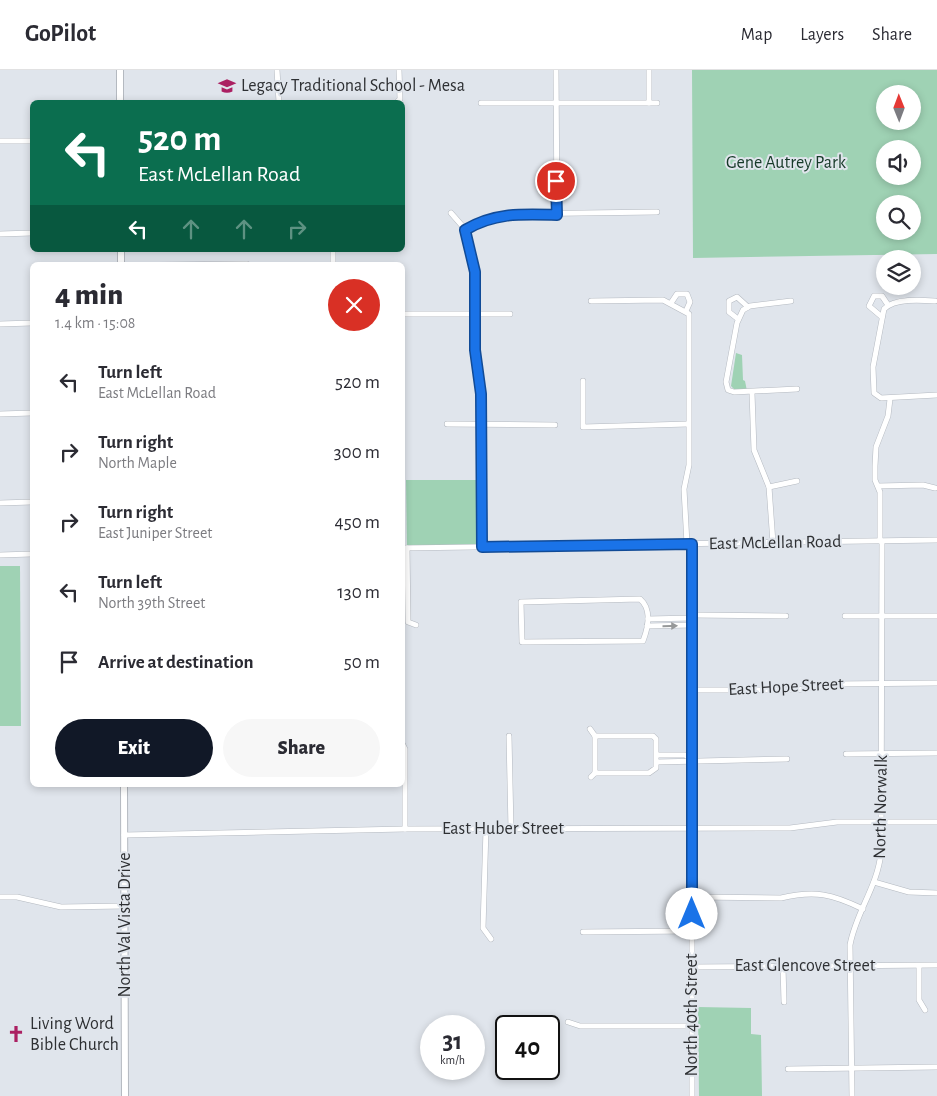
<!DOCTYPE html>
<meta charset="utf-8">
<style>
:root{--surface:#fff;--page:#f7f7f7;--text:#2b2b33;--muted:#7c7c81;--line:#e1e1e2;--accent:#111827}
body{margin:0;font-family:"Alegreya Sans",sans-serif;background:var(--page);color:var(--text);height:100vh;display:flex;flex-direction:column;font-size:19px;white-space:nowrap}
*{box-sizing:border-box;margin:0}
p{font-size:16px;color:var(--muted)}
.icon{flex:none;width:28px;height:28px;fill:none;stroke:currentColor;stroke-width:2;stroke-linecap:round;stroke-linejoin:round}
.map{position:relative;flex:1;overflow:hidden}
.side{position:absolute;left:30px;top:192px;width:375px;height:525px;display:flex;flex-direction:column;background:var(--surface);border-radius:8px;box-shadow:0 2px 8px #0003}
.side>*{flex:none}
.banner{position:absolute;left:30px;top:30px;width:375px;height:152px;border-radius:8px;box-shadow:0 2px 8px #0003;background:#0b6e4f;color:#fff;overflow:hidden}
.needle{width:32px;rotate:359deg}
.fabs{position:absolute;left:876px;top:15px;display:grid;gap:10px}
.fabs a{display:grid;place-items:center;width:45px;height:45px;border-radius:50%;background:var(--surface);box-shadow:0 2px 8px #0003;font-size:25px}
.speed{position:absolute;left:420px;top:945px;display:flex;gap:10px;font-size:25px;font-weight:700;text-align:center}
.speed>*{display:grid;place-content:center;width:65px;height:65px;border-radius:50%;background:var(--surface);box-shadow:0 2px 8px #0003;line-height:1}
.speed small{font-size:12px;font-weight:400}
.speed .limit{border:2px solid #111;border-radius:8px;background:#fff;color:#111}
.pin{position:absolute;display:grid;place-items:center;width:42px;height:42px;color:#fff;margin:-21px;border:2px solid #fff;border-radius:50%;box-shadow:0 1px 5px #0007}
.me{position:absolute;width:55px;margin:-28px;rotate:0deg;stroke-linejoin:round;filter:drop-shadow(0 0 4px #0008)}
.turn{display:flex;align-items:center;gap:18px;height:105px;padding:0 25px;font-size:22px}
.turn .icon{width:65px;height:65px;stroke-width:2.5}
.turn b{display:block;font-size:35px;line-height:42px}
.lanes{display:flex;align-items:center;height:48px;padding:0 25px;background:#0003;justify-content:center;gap:25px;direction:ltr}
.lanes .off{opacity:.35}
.round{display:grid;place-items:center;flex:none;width:52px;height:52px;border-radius:26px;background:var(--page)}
.head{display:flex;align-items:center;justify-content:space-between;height:85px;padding:0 25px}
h1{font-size:30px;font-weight:800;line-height:38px}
.cta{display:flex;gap:10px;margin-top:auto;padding:10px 25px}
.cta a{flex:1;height:58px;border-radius:30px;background:var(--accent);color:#fff;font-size:20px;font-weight:800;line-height:58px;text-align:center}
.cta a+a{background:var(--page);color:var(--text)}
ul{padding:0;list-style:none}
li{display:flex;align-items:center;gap:15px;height:70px;padding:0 25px}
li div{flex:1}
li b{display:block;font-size:19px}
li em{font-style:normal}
header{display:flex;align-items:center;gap:30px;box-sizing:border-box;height:70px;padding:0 25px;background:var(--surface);border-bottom:1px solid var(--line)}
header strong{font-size:24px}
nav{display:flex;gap:28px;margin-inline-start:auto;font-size:18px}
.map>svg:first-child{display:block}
</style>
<header>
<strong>GoPilot</strong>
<nav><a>Map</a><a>Layers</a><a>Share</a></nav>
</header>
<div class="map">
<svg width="937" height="1026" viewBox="0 0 937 1026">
<rect width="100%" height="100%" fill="#e0e5ec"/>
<g fill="#9fd2b4" fill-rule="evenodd">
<path d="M692,0H937V184L693,188ZM885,24H912V51H885ZM885,79H912V106H885ZM885,134H912V161H885Z"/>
<path d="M736,283L742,285L743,310L745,311L747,321L734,319L731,316Z"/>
<path d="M406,410H481L482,477L407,478Z"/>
<path d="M0,496H20L21,656H0Z"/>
<path d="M698,937L751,938V964L761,965L762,1026H699Z"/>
</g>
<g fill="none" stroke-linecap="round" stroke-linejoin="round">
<g stroke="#b4b9c0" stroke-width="6">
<g id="minor">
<path d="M277,0L279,32"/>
<path d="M556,0L557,145"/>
<path d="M649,0V33"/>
<path d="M397,32L400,29L399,0"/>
<path d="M481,33H657"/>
<path d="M0,71H32"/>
<path d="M451,143L465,159L475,203V280L481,324L482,477"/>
<path d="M465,159L485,149L509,144L657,142"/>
<path d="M0,164L32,163"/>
<path d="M333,180V195"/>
<path d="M158,195L247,194"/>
<path d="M591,231L663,230L689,244V395L684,419L687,474"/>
<path d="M791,231L750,236L743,240L737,253L726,312L728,320L734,322L797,319"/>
<path d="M935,231C921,230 895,228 884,239L873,297L874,323L881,328L937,325"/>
<path d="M671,233L677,224H687L690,232L686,241"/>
<path d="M402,244H510"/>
<path d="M882,247L869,236L874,226H882L888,235"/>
<path d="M738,249L729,242V231L737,227L748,237"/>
<path d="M0,254L32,253"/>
<path d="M583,311V357L688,354"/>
<path d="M752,323L754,380L769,417L773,473"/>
<path d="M0,344L32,343"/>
<path d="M447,354L555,355"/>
<path d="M878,416L923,415L935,418"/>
<path d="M769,417L797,411"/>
<path d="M0,433L32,432"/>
<path d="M880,471V422L875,410V396L876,377L888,346L890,329"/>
<path d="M402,478L937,470"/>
<path d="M407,478L408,552L416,555"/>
<path d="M0,485L32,484"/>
<path d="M640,529C652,539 648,558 643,571L522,572L521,532Z"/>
<path d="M692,545L786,546"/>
<path d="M845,546H937"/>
<path d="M648,549L692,548"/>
<path d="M647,556L692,555"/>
<path d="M692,620H796L834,614L937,613"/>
<path d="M590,659L595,666H653L656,669V698L649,703H595L591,707"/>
<path d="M509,666L511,759"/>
<path d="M402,673L405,679V759"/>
<path d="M846,684L937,683"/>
<path d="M657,685H685L692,690"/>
<path d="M657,692L787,689"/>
<path d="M595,703V666"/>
<path d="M486,759L483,858L491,869"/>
<path d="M124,765L405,759L790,758L837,752H937"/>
<path d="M874,812L909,822L937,823"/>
<path d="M0,827H17L61,837L125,836"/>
<path d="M692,827L781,828C815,820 832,824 863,839"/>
<path d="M583,862L692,861"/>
<path d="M919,896V930L925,940"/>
<path d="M692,897L937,895"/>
<path d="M783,897L784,932"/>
<path d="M568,952L580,956H693"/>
<path d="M788,999L937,997"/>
<path d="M692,1026V474"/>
<path d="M852,1026L850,875C856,842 878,816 881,782L882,471"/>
</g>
</g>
<g stroke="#b4b9c0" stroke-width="8">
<g id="major">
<path d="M120,0V32"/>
<path d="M121,180V195"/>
<path d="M124,715L125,1026"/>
</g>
</g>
<use href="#minor" stroke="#fff" stroke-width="5"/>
<use href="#major" stroke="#fff" stroke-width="6"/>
</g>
<defs><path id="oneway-solid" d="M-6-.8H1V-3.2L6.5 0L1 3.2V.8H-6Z" transform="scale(1.25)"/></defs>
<use fill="#969899" href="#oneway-solid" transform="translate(670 556) rotate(-1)"/>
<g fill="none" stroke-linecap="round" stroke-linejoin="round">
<g stroke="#114b97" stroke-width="12">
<path id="route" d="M556,111L557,145C523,144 495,142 465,160L475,202V280L481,324L482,477L692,474V844"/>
</g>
<use href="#route" stroke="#1a73e8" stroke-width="9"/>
</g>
<defs>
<g id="school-bare" transform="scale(1.35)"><path d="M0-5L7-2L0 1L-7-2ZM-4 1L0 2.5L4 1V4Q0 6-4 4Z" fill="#ab2062" stroke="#e0e5ec" stroke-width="2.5" paint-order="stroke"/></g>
<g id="church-bare" transform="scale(1.35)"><path d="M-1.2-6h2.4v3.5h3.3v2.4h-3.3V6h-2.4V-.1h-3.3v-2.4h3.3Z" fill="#ab2062" stroke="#e0e5ec" stroke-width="2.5" paint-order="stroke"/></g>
</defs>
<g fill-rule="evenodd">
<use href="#school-bare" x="227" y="16"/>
<use href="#church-bare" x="16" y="964"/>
</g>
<g text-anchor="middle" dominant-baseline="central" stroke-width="4" stroke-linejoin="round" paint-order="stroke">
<g font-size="18" fill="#2e3033" stroke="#e0e5ec" text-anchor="start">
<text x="241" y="16">Legacy Traditional School - Mesa</text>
<text x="30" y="954">Living Word<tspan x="30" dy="21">Bible Church</tspan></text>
</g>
<g font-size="18" fill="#163a28" stroke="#e0e5ec">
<text x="786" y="93">Gene Autrey Park</text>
</g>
<g font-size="18" fill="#2e3033" stroke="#e0e5ec">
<text transform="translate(775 473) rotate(-1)">East McLellan Road</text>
<text transform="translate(786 617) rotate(-3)">East Hope Street</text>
<text transform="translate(881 737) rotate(-89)">North Norwalk</text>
<text x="503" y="759">East Huber Street</text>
<text transform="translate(125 855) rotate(-90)">North Val Vista Drive</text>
<text x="805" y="896">East Glencove Street</text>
<text transform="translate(692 945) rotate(-90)">North 40th Street</text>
</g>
</g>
</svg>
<div class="fabs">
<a><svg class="needle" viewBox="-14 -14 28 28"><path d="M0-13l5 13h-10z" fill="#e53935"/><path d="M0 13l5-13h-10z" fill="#7c7c81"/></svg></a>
<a><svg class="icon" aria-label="sound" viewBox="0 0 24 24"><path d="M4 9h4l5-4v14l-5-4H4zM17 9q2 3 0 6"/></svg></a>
<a><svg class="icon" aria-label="search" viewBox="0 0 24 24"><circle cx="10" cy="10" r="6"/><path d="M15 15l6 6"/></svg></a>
<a><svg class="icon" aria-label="layers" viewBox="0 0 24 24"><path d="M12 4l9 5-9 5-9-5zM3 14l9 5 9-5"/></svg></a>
</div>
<div class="speed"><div>31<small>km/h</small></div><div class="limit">40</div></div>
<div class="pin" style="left:556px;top:111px;background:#d93025"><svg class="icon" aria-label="arrive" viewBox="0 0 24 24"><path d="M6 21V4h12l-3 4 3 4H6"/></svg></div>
<svg class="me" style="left:692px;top:844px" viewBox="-20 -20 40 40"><circle r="19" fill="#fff"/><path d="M0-13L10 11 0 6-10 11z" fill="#1a73e8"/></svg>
<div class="banner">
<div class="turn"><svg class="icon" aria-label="left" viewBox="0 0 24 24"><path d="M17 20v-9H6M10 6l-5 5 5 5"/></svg><div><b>520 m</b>East McLellan Road</div></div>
<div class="lanes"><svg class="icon" aria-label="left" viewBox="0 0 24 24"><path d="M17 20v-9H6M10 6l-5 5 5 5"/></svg><svg class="icon off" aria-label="ahead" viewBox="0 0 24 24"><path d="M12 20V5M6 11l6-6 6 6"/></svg><svg class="icon off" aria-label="ahead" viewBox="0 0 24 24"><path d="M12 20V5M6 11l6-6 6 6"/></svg><svg class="icon off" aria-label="right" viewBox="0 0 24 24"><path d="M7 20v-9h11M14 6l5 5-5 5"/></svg></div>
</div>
<section class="side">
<div class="head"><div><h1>4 min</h1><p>1.4 km · 15:08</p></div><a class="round" style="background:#d93025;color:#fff"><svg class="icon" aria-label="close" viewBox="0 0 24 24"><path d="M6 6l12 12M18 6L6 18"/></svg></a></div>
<ul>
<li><svg class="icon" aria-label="left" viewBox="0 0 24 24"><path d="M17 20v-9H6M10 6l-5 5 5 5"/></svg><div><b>Turn left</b><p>East McLellan Road</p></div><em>520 m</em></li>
<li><svg class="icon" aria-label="right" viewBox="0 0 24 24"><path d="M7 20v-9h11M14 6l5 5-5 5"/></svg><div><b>Turn right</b><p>North Maple</p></div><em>300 m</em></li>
<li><svg class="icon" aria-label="right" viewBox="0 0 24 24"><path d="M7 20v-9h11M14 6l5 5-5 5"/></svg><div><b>Turn right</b><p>East Juniper Street</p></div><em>450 m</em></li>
<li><svg class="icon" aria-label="left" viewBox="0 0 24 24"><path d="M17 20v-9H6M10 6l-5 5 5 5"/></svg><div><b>Turn left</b><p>North 39th Street</p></div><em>130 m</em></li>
<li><svg class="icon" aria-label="arrive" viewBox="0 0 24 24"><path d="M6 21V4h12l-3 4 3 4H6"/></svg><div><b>Arrive at destination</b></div><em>50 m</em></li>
</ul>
<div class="cta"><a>Exit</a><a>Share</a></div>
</section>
</div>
